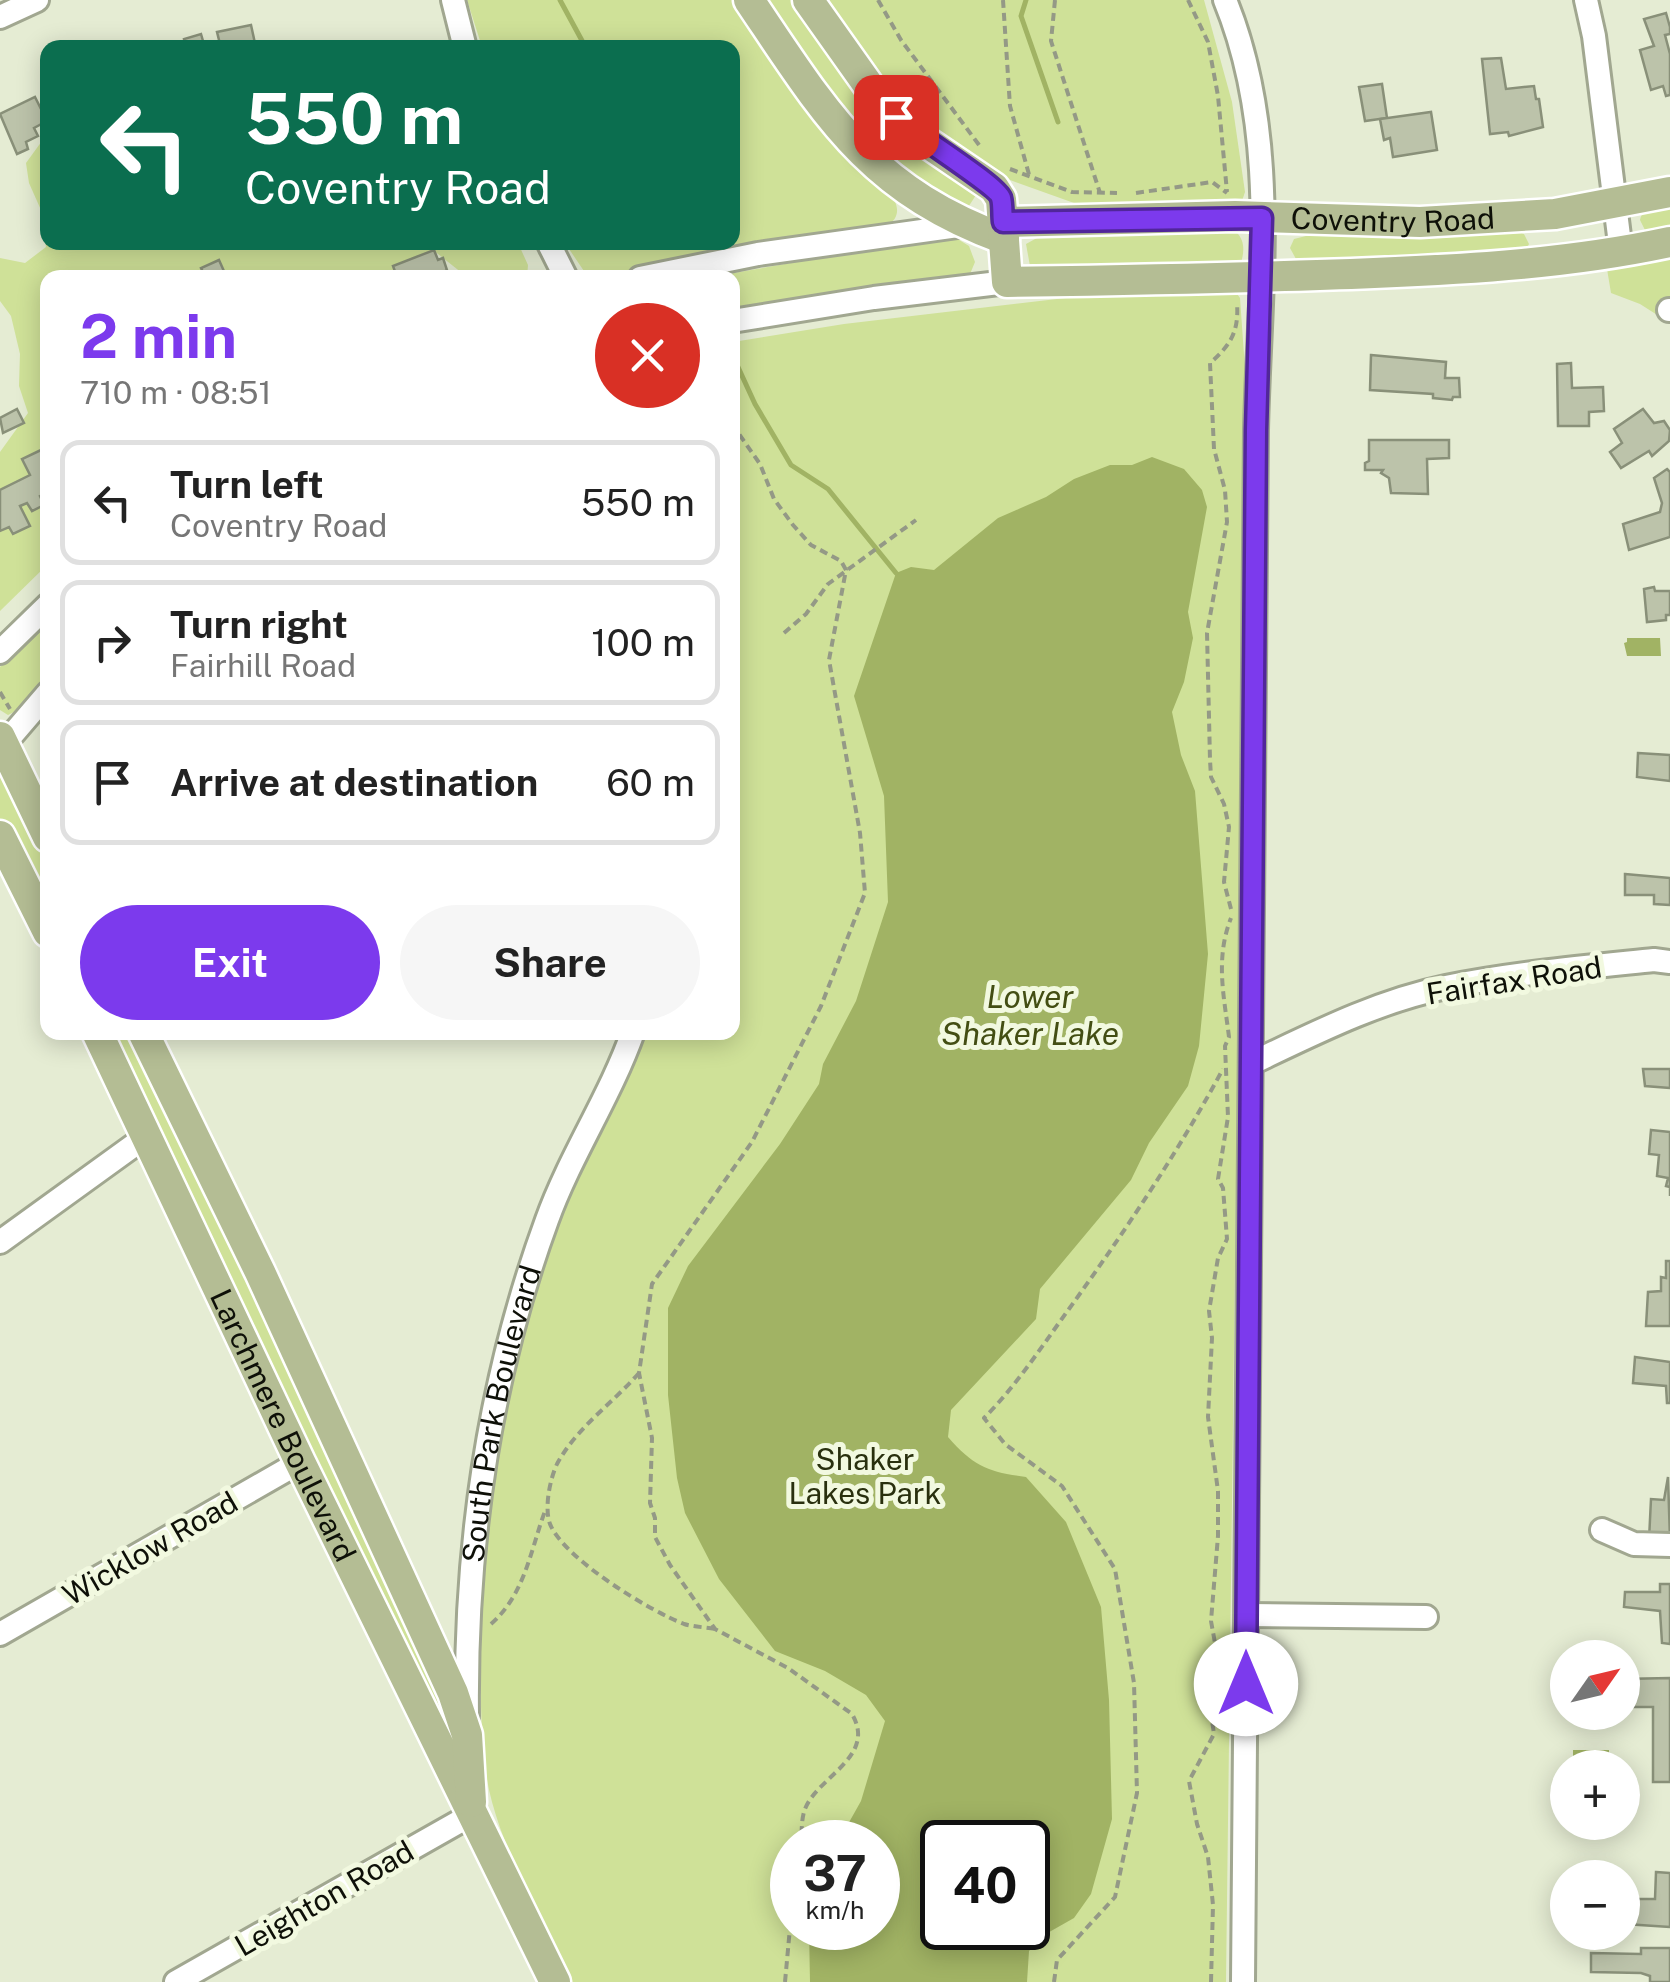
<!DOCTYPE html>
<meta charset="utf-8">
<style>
:root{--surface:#fff;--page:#f6f6f6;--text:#222;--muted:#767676;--line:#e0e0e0;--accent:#7c3aed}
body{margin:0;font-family:"Public Sans",sans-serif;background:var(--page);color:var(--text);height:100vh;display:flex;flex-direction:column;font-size:38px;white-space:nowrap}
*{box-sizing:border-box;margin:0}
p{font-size:32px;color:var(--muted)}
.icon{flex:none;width:55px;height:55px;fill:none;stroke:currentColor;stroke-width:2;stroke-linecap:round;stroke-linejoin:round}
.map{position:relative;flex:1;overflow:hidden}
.side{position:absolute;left:40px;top:270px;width:700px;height:770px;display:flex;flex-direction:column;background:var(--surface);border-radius:20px;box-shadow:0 5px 25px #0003}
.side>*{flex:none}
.top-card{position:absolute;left:40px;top:40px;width:700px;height:210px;border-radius:20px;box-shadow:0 5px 25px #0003;background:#0b6e4f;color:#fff;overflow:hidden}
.needle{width:65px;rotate:56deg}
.fabs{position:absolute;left:1550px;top:1640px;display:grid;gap:20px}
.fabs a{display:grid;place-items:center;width:90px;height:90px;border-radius:50%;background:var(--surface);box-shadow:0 5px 25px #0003;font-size:50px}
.speed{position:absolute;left:770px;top:1820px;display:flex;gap:20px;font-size:50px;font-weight:700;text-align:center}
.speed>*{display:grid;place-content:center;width:130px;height:130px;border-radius:50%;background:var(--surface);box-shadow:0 5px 25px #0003;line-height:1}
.speed small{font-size:25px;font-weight:400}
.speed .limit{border:5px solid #111;border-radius:15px;background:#fff;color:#111}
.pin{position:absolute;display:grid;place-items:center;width:85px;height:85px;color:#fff;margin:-42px;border-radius:20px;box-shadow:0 5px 15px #0006}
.me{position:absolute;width:110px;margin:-55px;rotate:0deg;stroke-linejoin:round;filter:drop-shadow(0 0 8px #0008)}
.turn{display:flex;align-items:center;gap:35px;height:210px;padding:0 40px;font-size:45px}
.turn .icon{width:130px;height:130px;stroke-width:2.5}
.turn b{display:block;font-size:70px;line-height:85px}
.round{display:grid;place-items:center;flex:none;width:105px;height:105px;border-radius:52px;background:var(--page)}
.headline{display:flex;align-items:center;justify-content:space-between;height:170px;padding:0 40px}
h1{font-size:60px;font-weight:700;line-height:75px;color:var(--accent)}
.action{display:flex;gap:20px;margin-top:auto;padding:20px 40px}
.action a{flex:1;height:115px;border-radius:60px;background:var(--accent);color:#fff;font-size:40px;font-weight:700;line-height:115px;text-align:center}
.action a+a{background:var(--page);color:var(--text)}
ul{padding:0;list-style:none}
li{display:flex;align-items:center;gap:30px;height:125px;margin:0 20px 15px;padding:0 20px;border:5px solid var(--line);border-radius:20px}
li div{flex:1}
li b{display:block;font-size:38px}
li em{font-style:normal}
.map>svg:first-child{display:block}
</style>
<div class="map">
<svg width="1670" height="1982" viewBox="0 0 1670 1982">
<rect width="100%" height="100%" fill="#e5ecd3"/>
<g fill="#cfe198" fill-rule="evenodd">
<path d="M467,0H738L894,199C900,212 897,218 887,227L654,267L615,277H588L565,243L732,242V48L482,47Z"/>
<path d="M758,0H796L973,187L976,195L967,209L870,151Z"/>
<path d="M819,0H1204L1232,102L1245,192L1240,207H1100L1074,203L1010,180L965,157L908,117Z"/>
<path d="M47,134L48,242L518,243L528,265L527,277H467L433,250L393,266L397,277L48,278L47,315L40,346L48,371L47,565L0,611V452L28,413L19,386L20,354L11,316L0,301V258L25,263L46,247L41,210L29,183L26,163Z"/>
<path d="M1670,202V235L1646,232L1640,220C1644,205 1657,205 1670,202Z"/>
<path d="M1515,230L1524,234L1529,244L1526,250L1308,264L1296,259L1290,248L1294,239L1306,236Z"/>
<path d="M1236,232C1246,241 1244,254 1240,266L1044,272L1030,266L1026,244L1046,233Z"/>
<path d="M956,238L969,246L975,262L970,274L955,280L733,311L732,278H705L876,248Z"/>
<path d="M1670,253V304L1662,318L1640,304L1611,293L1606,263Z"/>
<path d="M1235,291L1240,298L1246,383L1226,1982H572C544,1924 509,1864 492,1802C481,1763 482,1720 480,1681C472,1525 507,1365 561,1219C584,1155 617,1094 646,1033L732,1032L733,342L844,324L1100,294ZM792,1842H878V1928H792ZM942,1842H1028V1928H942Z"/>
<path d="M47,618V680L20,709L8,715L0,710V667Z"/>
<path d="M0,749L47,837V932L0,836Z"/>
<path d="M97,1033H143L453,1693L471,1815Z"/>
</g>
<g fill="#a1b364" fill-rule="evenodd">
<path d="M1152,457L1184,469L1202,490L1207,507L1188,612L1193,638L1184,682L1172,712L1181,755L1195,791L1208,954L1199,1046L1188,1086L1149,1143L1131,1180L1040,1289L1036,1319L951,1410L948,1437C974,1467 989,1472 1026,1477L1066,1522L1101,1607L1109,1700L1112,1819L1091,1894L1074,1918L1044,1935L1029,1951L1027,1982H810L809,1928H878V1842H838L861,1801L885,1721L866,1695L825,1671L775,1651L719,1579L685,1513L677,1478L668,1395V1308L688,1266L780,1144L819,1084L823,1064L856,1001L888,902L884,796L854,696L896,573L911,567L934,570L998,518L1046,497L1074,479L1110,465H1132ZM942,1842H1028V1928H942Z"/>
<path d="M1627,638H1660L1661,656H1627L1624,643L1627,642Z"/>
<rect x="1573" y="1750" width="36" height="17"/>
</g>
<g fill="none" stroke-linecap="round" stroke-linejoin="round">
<g stroke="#a1b364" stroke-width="5">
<path d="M560,0L586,48"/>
<path d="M1026,0L1021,16L1058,122"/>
<path d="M713,242L715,255"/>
<path d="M732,354L755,404L791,465L828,489L896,573"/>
</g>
</g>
<g fill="#bcc3aa" stroke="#899079" stroke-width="2.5">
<path d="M1666,13L1670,27V34L1665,35L1670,54V95L1666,96L1663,86L1651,90L1640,50L1654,46L1644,19Z"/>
<path d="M251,25L256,48H221L217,32Z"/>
<path d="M201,34L205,48H186L184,39Z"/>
<path d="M1501,58L1506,89L1534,86L1536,99H1539L1543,127L1509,136L1508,132L1490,134L1482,59Z"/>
<path d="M1382,84L1387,118L1365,121L1359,87Z"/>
<path d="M35,97L47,121L34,128L38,136L26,142L28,149L17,154L0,114Z"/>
<path d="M1431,112L1437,150L1393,157L1390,138L1384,140L1380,119Z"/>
<path d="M434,250L438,260L443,258L447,270L441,273L443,278H413L411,272L397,277L393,266Z"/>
<path d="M219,260L227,278H206L201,268Z"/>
<path d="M1371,355L1446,362L1445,378H1459L1460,397H1453L1452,400L1433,398V394L1370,390Z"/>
<path d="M1571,363L1572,388L1603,387L1604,411L1589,412V426H1558L1557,364Z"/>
<path d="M17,409L24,423L3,433L0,418Z"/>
<path d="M1643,409L1654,423L1664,421L1670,430L1669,441L1652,456L1649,451L1621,468L1610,452L1622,443L1614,429Z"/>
<path d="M1369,440H1449V458L1427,459L1428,494L1391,493L1389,478L1381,473L1383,470H1365V463L1369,461Z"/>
<path d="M41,450L48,464V492L40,496L44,505L32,511L27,503L20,506L30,526L13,534L9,527L0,531V490L30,475L22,459Z"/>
<path d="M1667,469L1670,472V537L1629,550L1623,524L1660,512L1662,503L1654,478Z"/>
<path d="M1654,587L1655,591H1670V615H1666V620L1647,622L1644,589Z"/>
<path d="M1638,753L1670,755V781L1637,777Z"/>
<path d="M1625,874L1670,878V905L1654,904V895H1625Z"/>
<path d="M1643,1069H1670V1088L1645,1086Z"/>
<path d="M1651,1130L1670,1132V1196V1187L1666,1186L1668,1178L1657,1176L1659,1155L1649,1154Z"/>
<path d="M1666,1261H1670V1326H1646L1648,1292L1661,1291V1277L1666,1278Z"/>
<path d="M1635,1357L1670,1362V1403H1667L1666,1386L1633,1383Z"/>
<path d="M1668,1477L1670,1540H1649L1651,1499L1664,1500Z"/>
<path d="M1660,1584H1670V1644L1662,1643L1660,1611L1624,1607L1625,1592H1660Z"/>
<path d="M1670,1678V1782H1653V1707H1622V1679Z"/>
<path d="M1656,1872L1670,1873V1927L1625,1924L1626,1899H1655Z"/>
<path d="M1641,1948H1670V1982H1650V1976L1641,1973L1591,1972V1953L1641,1954Z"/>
</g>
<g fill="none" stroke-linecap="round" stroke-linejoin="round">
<g stroke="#a1a790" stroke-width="28">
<g id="minor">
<path d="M453,0L465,48"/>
<path d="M1225,0C1281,136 1259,288 1256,430L1243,1982"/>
<path d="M1586,0L1594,36L1621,252"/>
<path d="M0,17L37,0"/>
<path d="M548,242L566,278"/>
<path d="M640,278L758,254L972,224"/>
<path d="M1669,310H1670"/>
<path d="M732,321L874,298L1007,282"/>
<path d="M0,652L48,605"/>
<path d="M0,749L48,693"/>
<path d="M1252,1063C1315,1033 1378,1001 1446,987C1515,973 1585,967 1654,960L1670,962"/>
<path d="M0,1242L148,1135"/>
<path d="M1602,1530L1634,1544L1670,1545"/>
<path d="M1247,1615L1426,1617"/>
<path d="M0,1634L300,1462"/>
<path id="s1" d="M467,1716C465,1548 489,1378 547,1220C570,1156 610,1097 633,1032"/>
<path d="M176,1982L471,1815"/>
</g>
</g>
<g stroke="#fff" stroke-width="35">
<g id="major">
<path d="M749,0C826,114 868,189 1004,239"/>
<path d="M808,0L881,103L910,131L994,188L1001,199L1007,282C1130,280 1252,278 1374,273C1474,269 1572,263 1670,242"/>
<path id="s2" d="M1003,222L1235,216L1420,222L1555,214L1670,192"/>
<path d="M0,737L48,837"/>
<path d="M0,836L48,932"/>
<path id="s3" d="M97,1032L300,1462L555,1982"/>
<path d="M143,1032L260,1272L453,1693L467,1735L471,1802"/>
</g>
</g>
<g stroke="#949986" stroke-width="4" stroke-dasharray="8 5" stroke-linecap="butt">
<path d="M878,0L901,40L982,149"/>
<path d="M1003,0L1010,106L1030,178"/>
<path d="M1055,0L1051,41L1100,193"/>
<path d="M1188,0L1208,42L1218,96L1227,192"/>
<path d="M1010,169L1072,192L1117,193"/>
<path d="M1136,193L1212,182L1227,193"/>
<path d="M732,424L760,464L774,499L793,525L811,545L841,561L846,570L829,660L860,833L865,893L821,1006L752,1142L652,1284L639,1373L652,1438L650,1503L655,1518V1537L670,1565L715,1629L788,1668L852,1714C877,1757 818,1776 805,1809C801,1819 802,1833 801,1842"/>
<path d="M784,633L806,614L828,584L916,520"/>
<path d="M0,692L10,709"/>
<path d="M732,736L734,737"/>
<path d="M1231,909L1224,882L1229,827L1224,804L1211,777L1210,760L1207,633L1227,522L1225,490L1214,449L1210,363C1231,345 1239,331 1237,303"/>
<path d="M639,1373C612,1404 577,1427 557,1464C550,1479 544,1508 550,1524C564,1559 650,1611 684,1624C694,1627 705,1627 715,1629"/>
<path d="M491,1624C525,1594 530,1552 545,1511"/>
<path d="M785,1982L792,1906"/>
<path d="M1054,1982L1057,1960L1115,1897L1137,1793L1134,1683L1115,1569L1062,1486L1005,1444L984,1418C1017,1385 1042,1346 1069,1309C1125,1231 1177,1154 1223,1069"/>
<path d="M1211,1982L1213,1905L1208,1857L1197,1824L1189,1781L1214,1734L1207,1687L1215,1643L1211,1621L1218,1536V1491L1208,1417L1212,1338L1209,1311L1218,1258L1227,1239L1223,1188L1218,1179L1228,1117L1225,1046L1229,1037C1224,996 1215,959 1231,918"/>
</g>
<use href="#minor" stroke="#fff" stroke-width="22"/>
<use href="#major" stroke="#b4bd94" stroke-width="30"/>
</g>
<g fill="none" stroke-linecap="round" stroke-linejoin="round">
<g stroke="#51269a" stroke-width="25">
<path id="route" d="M896,117C913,134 997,185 1001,198C1003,205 1002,215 1003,222L1262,218L1256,430L1246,1684"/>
</g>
<use href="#route" stroke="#7c3aed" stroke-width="18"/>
</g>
<g text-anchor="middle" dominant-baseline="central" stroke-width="10" stroke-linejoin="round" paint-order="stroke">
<g font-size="30" fill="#0e1008" stroke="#f2f9e0">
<text stroke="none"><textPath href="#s2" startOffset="390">Coventry Road</textPath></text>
<text transform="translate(1514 980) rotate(-9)">Fairfax Road</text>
<text stroke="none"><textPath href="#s1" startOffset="305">South Park Boulevard</textPath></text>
<text stroke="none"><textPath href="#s3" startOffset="435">Larchmere Boulevard</textPath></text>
<text transform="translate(150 1548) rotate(-30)">Wicklow Road</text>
<text transform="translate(324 1898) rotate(-30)">Leighton Road</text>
</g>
<g font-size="30" fill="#29300e" stroke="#f2f9e0">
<text x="865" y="1459">Shaker<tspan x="865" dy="34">Lakes Park</tspan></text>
</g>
<g font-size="32" font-style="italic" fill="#434e13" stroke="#f2f9e0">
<text x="1030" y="996">Lower<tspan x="1030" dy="37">Shaker Lake</tspan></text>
</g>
</g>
</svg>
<div class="fabs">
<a><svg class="needle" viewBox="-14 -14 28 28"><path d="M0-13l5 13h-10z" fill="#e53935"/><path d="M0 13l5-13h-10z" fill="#767676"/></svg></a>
<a>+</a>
<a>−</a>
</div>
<div class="speed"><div>37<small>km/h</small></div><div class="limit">40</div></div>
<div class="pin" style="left:896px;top:117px;background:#d93025"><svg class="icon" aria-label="arrive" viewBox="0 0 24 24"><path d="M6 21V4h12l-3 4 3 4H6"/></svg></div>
<svg class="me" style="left:1246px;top:1684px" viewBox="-20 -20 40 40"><circle r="19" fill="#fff"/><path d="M0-13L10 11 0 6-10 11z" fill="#7c3aed"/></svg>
<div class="top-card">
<div class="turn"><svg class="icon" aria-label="left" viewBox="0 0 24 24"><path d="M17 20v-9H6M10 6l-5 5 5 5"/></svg><div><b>550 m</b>Coventry Road</div></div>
</div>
<section class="side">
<div class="headline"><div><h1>2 min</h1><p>710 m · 08:51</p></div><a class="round" style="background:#d93025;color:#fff"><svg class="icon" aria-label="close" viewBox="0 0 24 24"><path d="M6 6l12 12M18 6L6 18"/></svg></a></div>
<ul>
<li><svg class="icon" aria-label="left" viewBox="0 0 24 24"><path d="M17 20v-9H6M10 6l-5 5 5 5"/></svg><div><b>Turn left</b><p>Coventry Road</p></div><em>550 m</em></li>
<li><svg class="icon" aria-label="right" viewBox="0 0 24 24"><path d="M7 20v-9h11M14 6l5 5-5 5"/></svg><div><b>Turn right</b><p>Fairhill Road</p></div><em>100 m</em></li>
<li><svg class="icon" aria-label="arrive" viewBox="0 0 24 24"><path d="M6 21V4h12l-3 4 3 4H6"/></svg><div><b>Arrive at destination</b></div><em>60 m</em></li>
</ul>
<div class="action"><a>Exit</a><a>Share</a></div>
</section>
</div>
